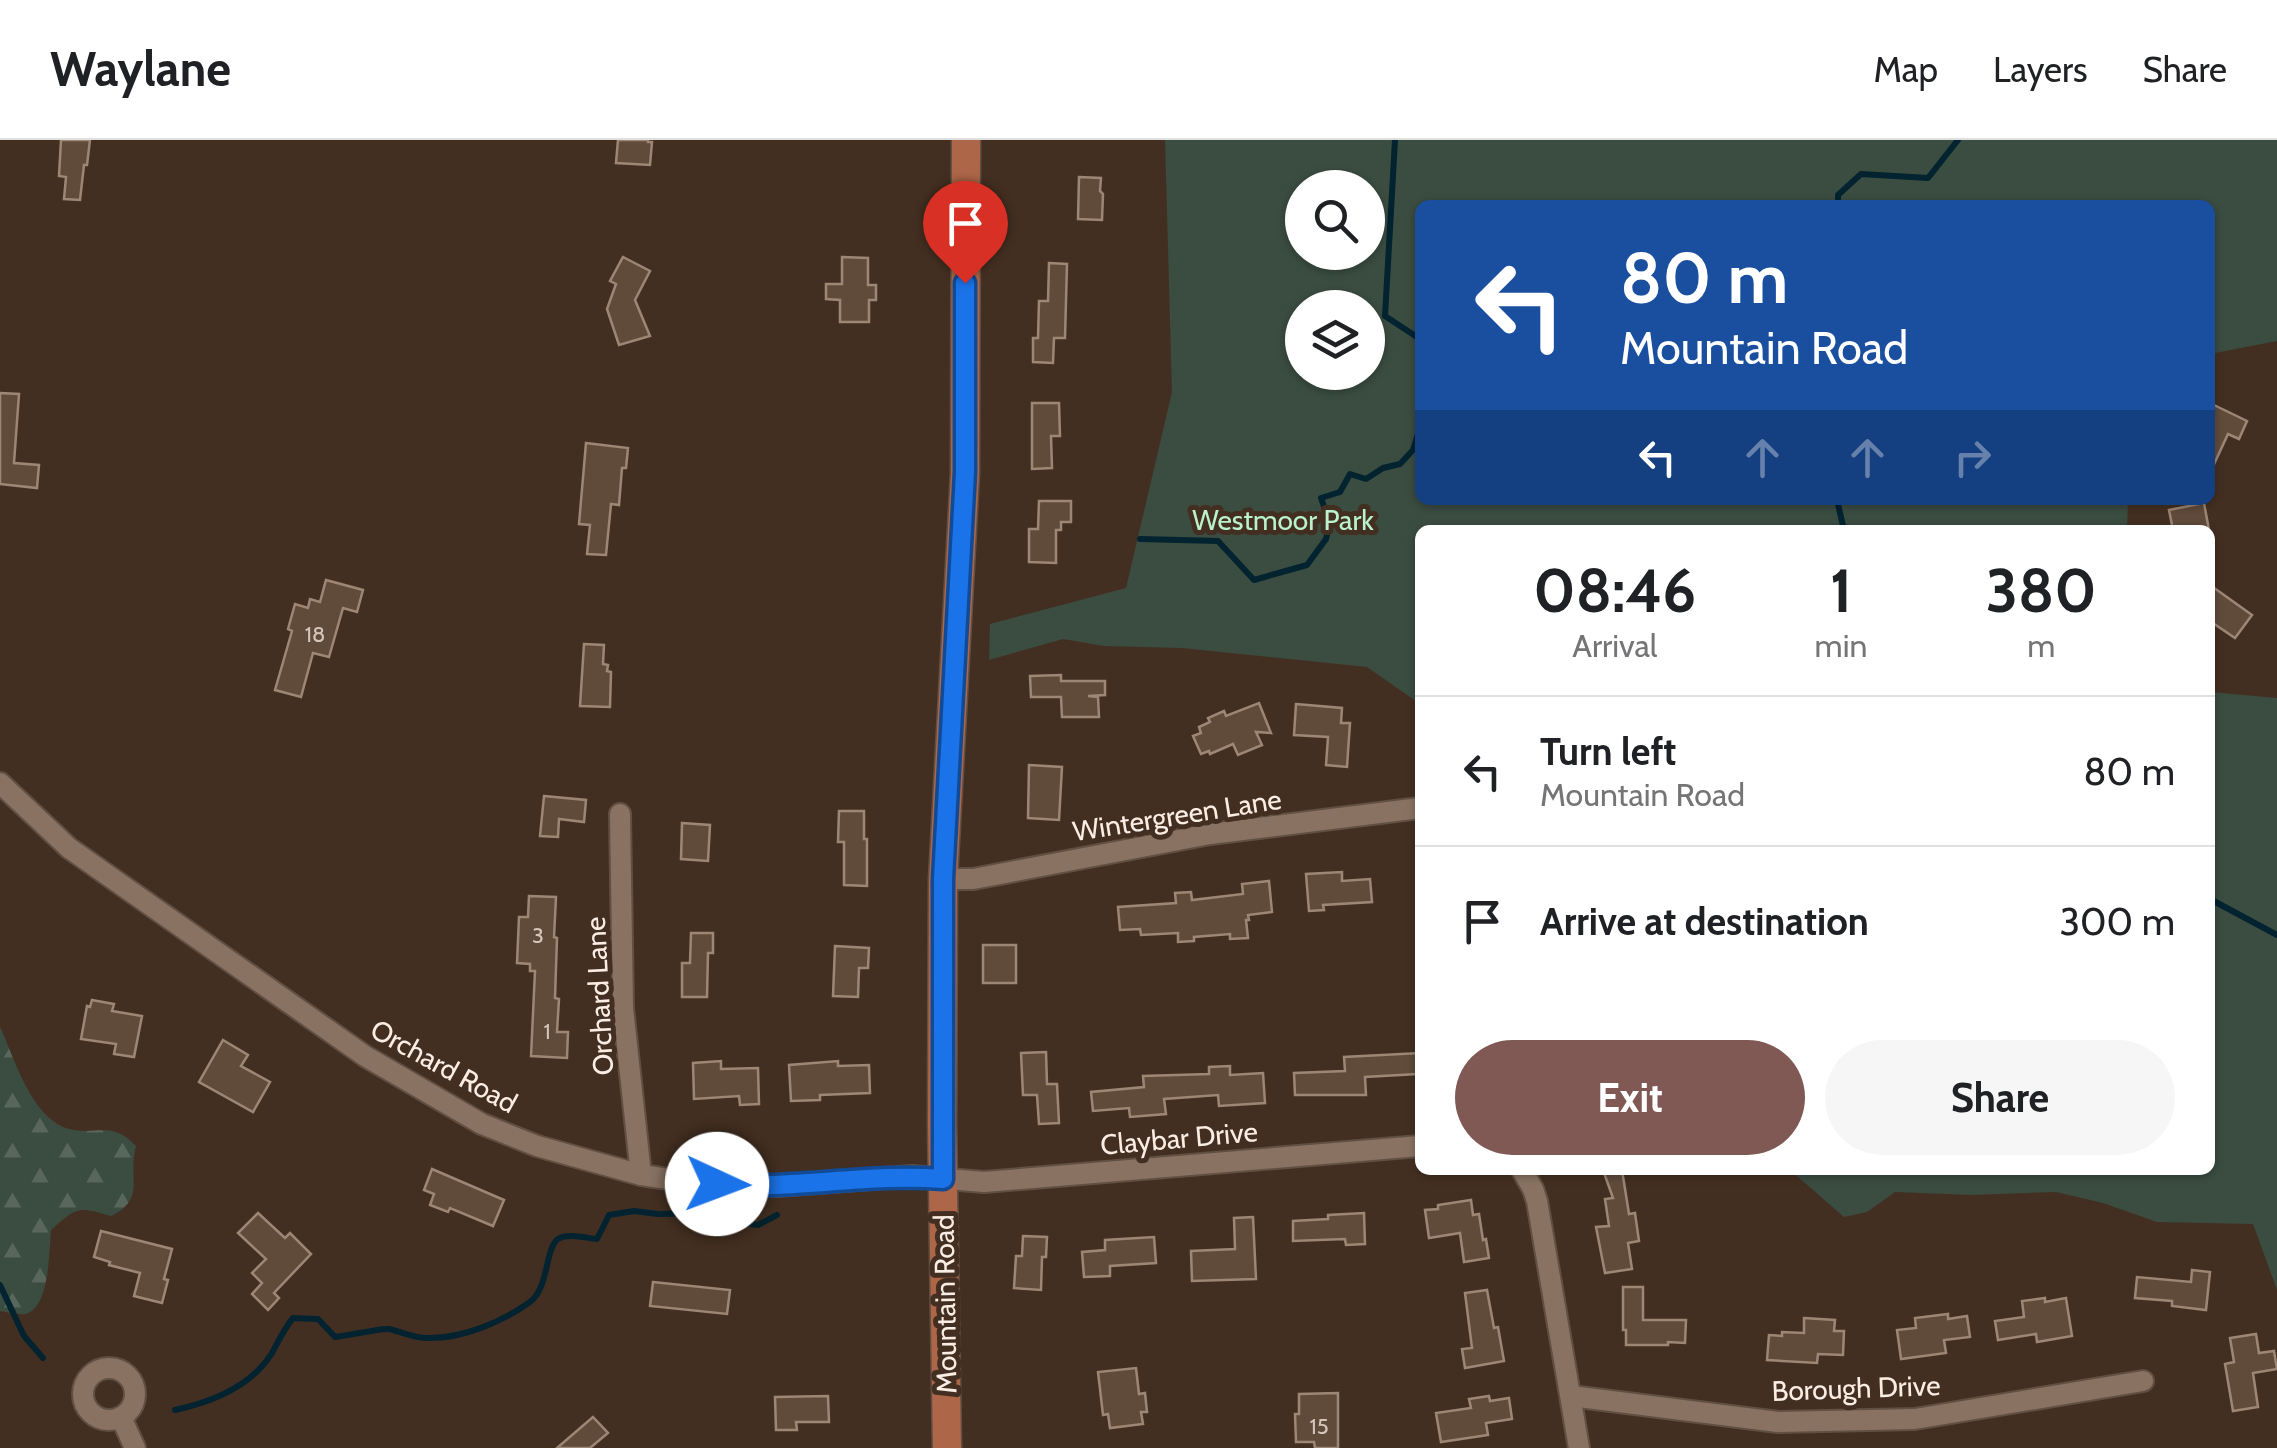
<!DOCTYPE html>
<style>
:root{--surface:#fff;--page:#f6f6f6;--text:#202124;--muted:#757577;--line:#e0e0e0;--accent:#805954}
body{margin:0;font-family:Cabin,sans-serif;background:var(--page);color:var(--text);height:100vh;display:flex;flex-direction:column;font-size:38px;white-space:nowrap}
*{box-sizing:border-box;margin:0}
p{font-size:32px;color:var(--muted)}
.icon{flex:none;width:55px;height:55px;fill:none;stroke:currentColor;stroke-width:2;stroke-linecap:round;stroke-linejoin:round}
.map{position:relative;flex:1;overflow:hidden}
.drawer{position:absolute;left:1415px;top:385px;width:800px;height:650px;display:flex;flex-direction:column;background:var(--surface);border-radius:15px;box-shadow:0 2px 8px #0004}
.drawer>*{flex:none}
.banner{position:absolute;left:1415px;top:60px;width:800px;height:305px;border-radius:15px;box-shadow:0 2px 8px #0004;background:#1a4fa0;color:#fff;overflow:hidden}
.tools{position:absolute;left:1285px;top:30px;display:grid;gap:20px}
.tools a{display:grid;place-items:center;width:100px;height:100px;border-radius:50%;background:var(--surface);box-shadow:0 2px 8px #0004;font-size:50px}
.pin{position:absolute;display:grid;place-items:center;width:85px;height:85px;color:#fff;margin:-102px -42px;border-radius:50% 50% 50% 0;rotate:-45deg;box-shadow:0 0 10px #0007}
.pin .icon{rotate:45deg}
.me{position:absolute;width:110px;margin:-55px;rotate:92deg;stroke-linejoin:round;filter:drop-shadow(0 0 8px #0008)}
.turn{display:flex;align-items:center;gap:35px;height:210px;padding:0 40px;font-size:45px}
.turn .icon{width:130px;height:130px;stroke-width:2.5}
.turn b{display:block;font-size:70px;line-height:85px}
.lanes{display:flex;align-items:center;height:95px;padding:0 40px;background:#0003;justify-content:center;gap:50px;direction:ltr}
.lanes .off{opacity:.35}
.eta{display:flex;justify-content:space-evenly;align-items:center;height:170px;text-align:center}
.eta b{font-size:60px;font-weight:800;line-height:70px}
.cta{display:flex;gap:20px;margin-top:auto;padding:20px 40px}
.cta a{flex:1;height:115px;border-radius:60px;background:var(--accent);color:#fff;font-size:40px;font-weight:800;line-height:115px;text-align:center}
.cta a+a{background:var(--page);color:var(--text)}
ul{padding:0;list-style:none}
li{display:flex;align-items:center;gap:30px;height:150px;padding:0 40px;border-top:2px solid var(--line)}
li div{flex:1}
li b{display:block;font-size:38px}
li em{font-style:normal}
header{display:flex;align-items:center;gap:60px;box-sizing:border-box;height:140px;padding:0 50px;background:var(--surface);border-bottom:2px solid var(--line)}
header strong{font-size:48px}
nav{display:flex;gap:55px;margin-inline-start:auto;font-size:35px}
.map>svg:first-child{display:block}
</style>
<header>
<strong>Waylane</strong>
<nav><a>Map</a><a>Layers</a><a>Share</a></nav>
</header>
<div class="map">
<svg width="2277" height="1308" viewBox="0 0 2277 1308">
<defs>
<pattern id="forest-firs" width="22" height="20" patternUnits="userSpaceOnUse" patternTransform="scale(2.5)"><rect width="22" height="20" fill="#3b4c41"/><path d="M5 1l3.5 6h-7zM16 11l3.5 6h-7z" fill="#58665c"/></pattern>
</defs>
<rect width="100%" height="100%" fill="#432f21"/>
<path fill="url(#forest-firs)" d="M0,887C15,919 31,978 69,989C97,996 111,980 136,1006C127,1037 147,1059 111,1076C77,1066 77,1067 51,1090C49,1110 50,1169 25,1174C18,1175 7,1172 0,1171Z"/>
<g fill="#3b4c41" fill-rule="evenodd">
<path d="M1165,0H2277V201L2210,214V65H1420V360H2128L2127,390H1420V564L1367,527L1182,508L1104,506L1063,499L989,520L990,484L1126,448L1172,252ZM1302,48H1368V112H1302ZM1302,168H1368V232H1302Z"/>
<path d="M2210,552L2277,558V1150L2253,1084L2157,1082L2103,1063L2056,1052L1971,1055L1895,1052L1867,1072L1844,1077L1790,1030H2210Z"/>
</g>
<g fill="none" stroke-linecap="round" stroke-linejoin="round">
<g stroke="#02232f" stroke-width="6">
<path d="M1395,0L1385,176L1420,199"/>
<path d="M1838,65V55L1861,34L1928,38L1958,0"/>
<path d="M1837,360L1844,390"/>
<path d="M1140,399L1218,401L1254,440L1307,425L1326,399L1330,383L1321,358L1340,352L1350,334L1366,339L1383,328L1400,324L1413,310L1420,287"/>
<path d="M2210,759L2277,795"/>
<path d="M0,1145L24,1196L43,1218"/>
<path d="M175,1270C212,1262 251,1247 272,1213C279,1200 284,1189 293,1178L318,1179L335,1197C347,1196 381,1188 389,1189C402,1192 414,1198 427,1198C462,1199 502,1182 530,1162C549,1148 545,1108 558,1099C568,1093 586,1098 597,1099L609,1075L634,1071L658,1074L714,1073L735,1076L743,1083L758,1085L777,1075"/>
</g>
</g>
<g fill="#604b3b" stroke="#9e8675" stroke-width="2.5">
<path d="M61,0H90L87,25H84L80,60L64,59L66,37L59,36Z"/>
<path d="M618,0H648V2H652L650,25L616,23Z"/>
<path d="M1079,37L1101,38L1100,51L1103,54L1102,80L1078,79Z"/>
<path d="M623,117L650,131L635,160L650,196L619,205L607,169L616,144L610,141Z"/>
<path d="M842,117L868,118V145H876V160H869V182H840V160L826,159V144H842Z"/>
<path d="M1049,123L1067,124L1065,198H1054L1053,223L1033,222V198H1038L1039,161H1048Z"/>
<path d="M0,253L19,254L14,323L39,325L37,348L0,344Z"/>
<path d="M1032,263H1059L1060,296H1051L1052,328L1032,329Z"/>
<path d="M2214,265L2247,281L2239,299L2228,294L2210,333V274Z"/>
<path d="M586,303L628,308L626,328H622L619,365L611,364L606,415L587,414L590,385L579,384Z"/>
<path d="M1039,361H1071V382H1061V390H1056V423L1029,422V389H1038Z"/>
<path d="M2204,363L2209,390H2173L2169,370Z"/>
<path d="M326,440L363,450L357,472L343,468L329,517L313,513L301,557L275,550L292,491L288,489L295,464L308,468L310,459L320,462Z"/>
<path d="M2210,445L2252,475L2235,498L2210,481Z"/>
<path d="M584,504L604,505L603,524L608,525L607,531L611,532L610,567L580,566Z"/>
<path d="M1061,535V541H1105V555L1088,556L1098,557L1099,577H1062L1061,557H1031L1030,536Z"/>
<path d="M1259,563L1271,593L1256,592L1262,605L1238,615L1233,604L1210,614L1209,611L1201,614L1193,596L1201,593L1199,587L1210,582L1208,578L1224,571L1226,576Z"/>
<path d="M1296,564L1342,568L1341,583H1350L1347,627L1326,625L1328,597L1294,595Z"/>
<path d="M1029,625L1062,627L1059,680L1028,678Z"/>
<path d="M544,656L586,660L584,682L559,679L558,697L540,696Z"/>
<path d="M839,671H864V699H867V746L844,745V702H838Z"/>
<path d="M682,683L710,685L708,721L681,719Z"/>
<path d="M1342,732V741L1370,739L1372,762L1323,765L1324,770L1309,771L1306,734Z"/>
<path d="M1269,741L1272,772L1248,775L1249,780H1246L1248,798L1230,799V794L1194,797V801L1178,802V793L1141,795L1140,789L1120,790L1118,767L1176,763L1175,753L1191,752L1192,760L1243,754L1242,744Z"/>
<path d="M529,756L556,757L554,797L557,798L555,858L559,859L557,892H568L567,918L531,916L535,831H530V824L517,823L519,777H528Z"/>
<path d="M691,793H713V813H708L707,857H682V823H690Z"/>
<rect x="983" y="805" width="33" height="38"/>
<path d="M835,806L869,808L868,828H859L858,857L833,856Z"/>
<path d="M92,860L114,864L112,871L142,876L134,917L114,914L116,904L81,899L87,866L90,867Z"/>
<path d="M223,900L248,915L241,926L270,942L253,972L199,942Z"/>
<path d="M1046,912L1047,944H1057L1059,983L1039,984L1037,955H1023L1021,913Z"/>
<path d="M1420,913V929L1417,930V934L1365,937L1366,955H1295L1294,933L1345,931L1344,917Z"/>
<path d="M721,921V929L758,928L759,964L740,965L739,956L694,959L693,923Z"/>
<path d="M838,921V926L869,925L870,953L820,955V960L791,961L789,925Z"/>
<path d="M1230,926V935L1263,933L1265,963L1219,966L1218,955L1164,959L1166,974L1130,977L1129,968L1093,971L1091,952L1144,947L1143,936L1209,934V927Z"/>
<path d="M432,1029L504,1060L493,1086L450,1068L448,1072L430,1065L434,1054L424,1050Z"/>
<path d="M1603,1030H1622L1629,1074L1635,1073L1639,1101L1628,1103L1632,1129L1605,1133L1596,1087L1609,1086L1605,1059L1613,1058Z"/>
<path d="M1471,1060L1473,1075L1479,1074L1483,1100L1486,1099L1489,1118L1464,1122L1460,1093L1429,1098L1425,1070L1438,1069V1065Z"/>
<path d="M258,1073L285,1098L290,1093L311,1114L274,1153L279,1158L268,1170L252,1154L262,1143L252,1133L266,1119L238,1093Z"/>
<path d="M1364,1073L1365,1104L1346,1105L1345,1099L1293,1101V1081L1328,1079V1075Z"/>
<path d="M1253,1077L1256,1139L1192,1141L1191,1111L1235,1109L1234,1078Z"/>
<path d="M101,1091L172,1109L164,1139L168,1140L162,1163L134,1156L140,1133L109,1125L110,1122L94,1117Z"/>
<path d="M1023,1096L1047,1097L1046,1117H1042L1041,1150L1014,1148L1016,1116H1022Z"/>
<path d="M1154,1097L1156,1123L1110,1126V1136L1084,1137L1082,1112L1105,1110V1100Z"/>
<path d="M2192,1130L2210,1132L2206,1170L2172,1166V1161L2135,1158L2137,1137L2191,1142Z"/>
<path d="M653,1142L730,1150L727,1174L650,1166Z"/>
<path d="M1623,1147H1643V1180H1686L1685,1203L1668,1202V1205H1626V1190H1623Z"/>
<path d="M1487,1150L1494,1188L1498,1187L1504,1221L1465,1228L1462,1209L1472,1208L1465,1153Z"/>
<path d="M2045,1158V1162L2066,1158L2072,1196L2037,1202L2036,1194L1998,1200L1995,1181L2024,1177L2022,1161Z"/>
<path d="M1948,1174V1179L1967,1176L1970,1197L1944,1200L1946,1213L1901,1219L1897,1190L1916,1188L1915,1178Z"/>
<path d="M1804,1178L1835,1180L1834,1191H1844L1843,1215L1818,1214L1817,1223L1767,1220L1769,1195L1782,1196V1192L1804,1193Z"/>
<path d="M2256,1194L2259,1213L2274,1211L2277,1229L2253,1233L2258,1267L2233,1271L2225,1224L2234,1222L2230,1198Z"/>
<path d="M1136,1228L1139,1254L1145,1253L1147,1272H1141L1143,1284L1110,1288L1108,1274L1103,1275L1098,1232Z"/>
<path d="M1338,1253V1308H1315L1314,1302H1296L1295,1274H1299V1254Z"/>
<path d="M828,1256L829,1282H796L797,1290H776L775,1257Z"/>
<path d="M1489,1256L1490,1261L1509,1258L1512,1279L1486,1283L1488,1295L1441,1302L1436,1273L1471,1268L1469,1259Z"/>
<path d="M593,1277L608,1293L590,1308H557Z"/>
</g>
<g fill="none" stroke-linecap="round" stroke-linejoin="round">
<g stroke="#604f42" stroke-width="24">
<g id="minor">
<path d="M0,643L69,708L365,916L482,984L537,1006L641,1035L696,1043L776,1046L912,1036L984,1042L1420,1006"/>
<path d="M620,674L623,868L641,1035"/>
<path d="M943,739H973L1210,694L1420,668"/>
<path d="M1522,1030L1533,1049L1537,1061L1579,1308"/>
<circle cx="109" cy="1254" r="26"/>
<path d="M1571,1256L1778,1282L1915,1279L2143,1241"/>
<path d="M121,1277L135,1308"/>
</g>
</g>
<g stroke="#604f42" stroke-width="31">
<path id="major" d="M947,1308L942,983L943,739L965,333L966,0"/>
</g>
<use href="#minor" stroke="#897262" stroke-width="20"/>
<use href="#major" stroke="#ae6648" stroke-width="28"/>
</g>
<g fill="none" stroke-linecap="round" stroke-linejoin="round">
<g stroke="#114b97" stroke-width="25">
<path id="route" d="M717,1044C793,1050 868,1033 943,1039V739L965,332V143"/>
</g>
<use href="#route" stroke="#1a73e8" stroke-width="18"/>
</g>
<g text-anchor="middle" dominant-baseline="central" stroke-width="10" stroke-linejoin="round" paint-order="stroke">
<g font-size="22" fill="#d4c4ba">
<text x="315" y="494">18</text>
<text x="538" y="795">3</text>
<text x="547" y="891">1</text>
<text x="1319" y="1286">15</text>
</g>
<g font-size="28" fill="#bbf2ce" stroke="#432f21">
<text x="1283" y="380">Westmoor Park</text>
</g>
<g font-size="28" fill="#fbede4" stroke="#432f21">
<text transform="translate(1177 675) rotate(-9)">Wintergreen Lane</text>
<text transform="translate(599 856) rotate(-93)">Orchard Lane</text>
<text transform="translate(444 926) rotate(29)">Orchard Road</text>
<text transform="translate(1179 998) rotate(-5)">Claybar Drive</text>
<text transform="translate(945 1164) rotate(-91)">Mountain Road</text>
<text transform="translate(1856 1248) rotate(-2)">Borough Drive</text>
</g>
</g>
</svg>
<div class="tools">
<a><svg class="icon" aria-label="search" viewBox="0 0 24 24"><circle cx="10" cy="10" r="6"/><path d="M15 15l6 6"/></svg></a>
<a><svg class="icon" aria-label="layers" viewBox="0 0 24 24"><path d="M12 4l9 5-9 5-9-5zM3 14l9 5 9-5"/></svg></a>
</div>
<div class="pin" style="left:965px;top:143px;background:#d93025"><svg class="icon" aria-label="arrive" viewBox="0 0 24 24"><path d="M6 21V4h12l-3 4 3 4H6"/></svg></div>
<svg class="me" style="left:717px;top:1044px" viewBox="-20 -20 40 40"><circle r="19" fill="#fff"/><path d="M0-13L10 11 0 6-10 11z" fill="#1a73e8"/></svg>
<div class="banner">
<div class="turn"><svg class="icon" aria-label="left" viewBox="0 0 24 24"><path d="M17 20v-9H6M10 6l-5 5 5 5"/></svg><div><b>80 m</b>Mountain Road</div></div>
<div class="lanes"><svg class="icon" aria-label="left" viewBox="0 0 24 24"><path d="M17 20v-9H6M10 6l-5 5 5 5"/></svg><svg class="icon off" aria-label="ahead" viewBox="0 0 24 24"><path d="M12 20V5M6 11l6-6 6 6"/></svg><svg class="icon off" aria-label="ahead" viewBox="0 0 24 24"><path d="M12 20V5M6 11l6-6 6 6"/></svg><svg class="icon off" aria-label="right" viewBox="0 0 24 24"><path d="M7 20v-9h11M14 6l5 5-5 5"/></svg></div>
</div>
<section class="drawer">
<div class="eta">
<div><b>08:46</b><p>Arrival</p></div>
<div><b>1</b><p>min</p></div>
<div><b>380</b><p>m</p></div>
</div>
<ul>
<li><svg class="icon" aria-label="left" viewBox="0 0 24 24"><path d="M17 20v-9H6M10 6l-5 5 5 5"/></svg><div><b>Turn left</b><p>Mountain Road</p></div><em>80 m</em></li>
<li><svg class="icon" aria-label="arrive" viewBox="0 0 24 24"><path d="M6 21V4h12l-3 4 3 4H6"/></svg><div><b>Arrive at destination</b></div><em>300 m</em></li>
</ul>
<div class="cta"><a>Exit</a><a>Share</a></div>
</section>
</div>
